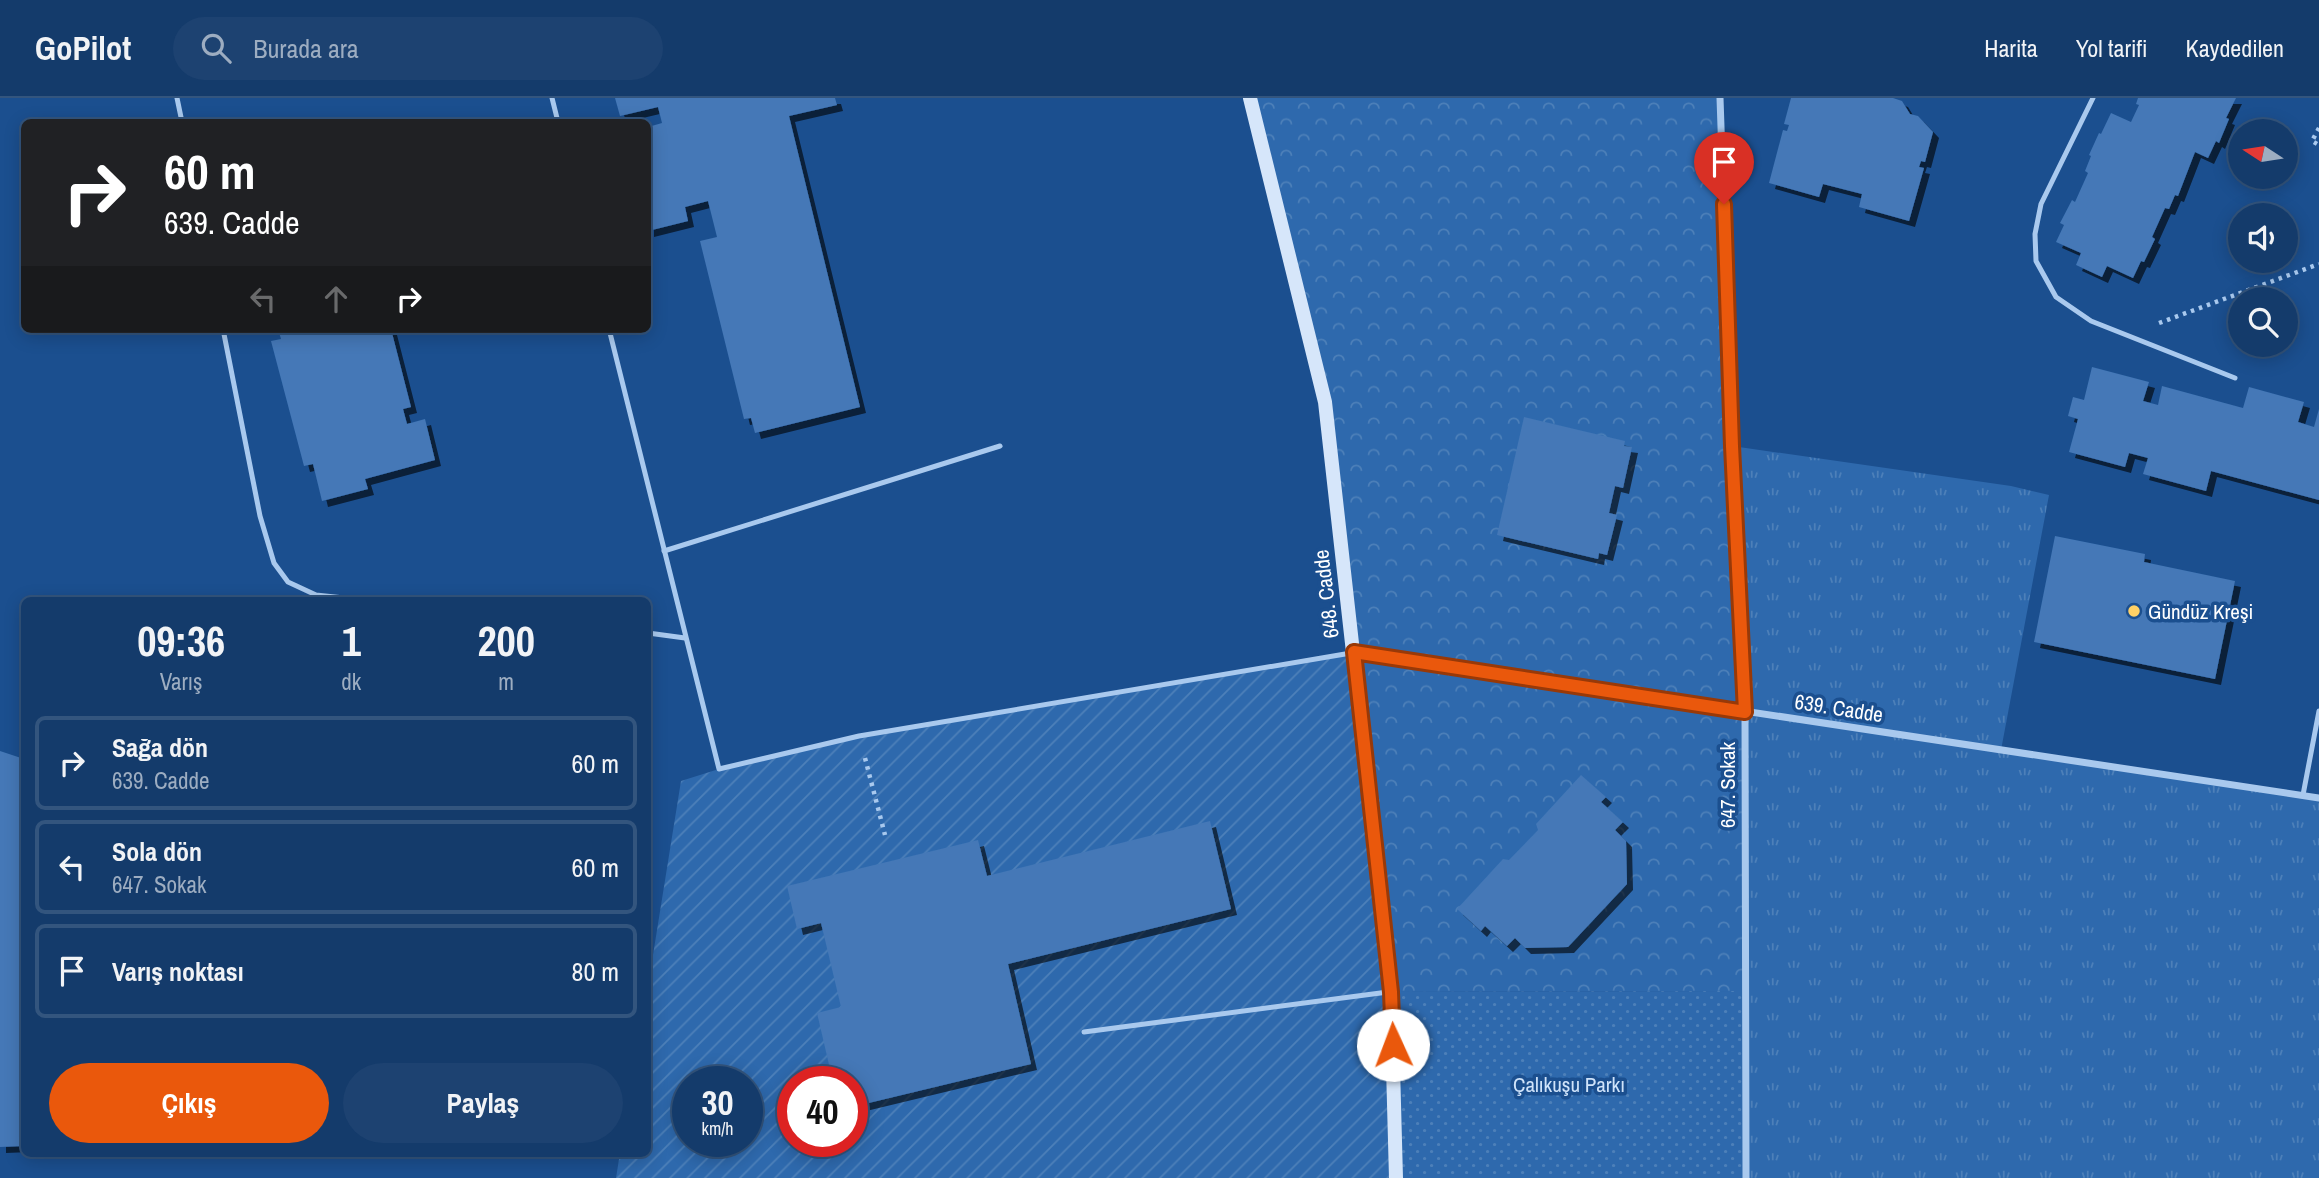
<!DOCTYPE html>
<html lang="tr">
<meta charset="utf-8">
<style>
:root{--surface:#143b6b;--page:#1d4271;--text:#f1f3f6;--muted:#9dadc1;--line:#33557e;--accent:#ea580c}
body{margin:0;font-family:"Archivo Narrow",sans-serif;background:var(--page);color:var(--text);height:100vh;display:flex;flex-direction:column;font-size:26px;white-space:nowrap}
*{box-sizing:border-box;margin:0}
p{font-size:23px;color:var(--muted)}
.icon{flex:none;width:38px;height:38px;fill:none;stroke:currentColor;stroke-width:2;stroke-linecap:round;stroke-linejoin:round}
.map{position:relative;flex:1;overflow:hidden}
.drawer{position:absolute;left:21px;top:499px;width:630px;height:560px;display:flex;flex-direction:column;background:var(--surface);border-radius:10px;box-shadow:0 4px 18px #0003,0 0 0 2px var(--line)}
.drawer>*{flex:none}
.guide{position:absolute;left:21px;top:21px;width:630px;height:214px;border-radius:10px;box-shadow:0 4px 18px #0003,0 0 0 2px var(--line);background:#202124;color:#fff;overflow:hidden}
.needle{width:46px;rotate:282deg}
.controls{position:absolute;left:2228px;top:21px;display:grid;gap:14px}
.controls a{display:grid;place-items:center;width:70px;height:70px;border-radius:50%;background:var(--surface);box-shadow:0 4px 18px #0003,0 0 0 2px var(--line);font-size:35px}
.speed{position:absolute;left:672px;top:968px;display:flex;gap:14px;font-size:35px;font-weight:700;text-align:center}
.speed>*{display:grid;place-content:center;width:91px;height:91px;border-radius:50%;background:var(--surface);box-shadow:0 4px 18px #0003,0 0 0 2px var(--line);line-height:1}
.speed small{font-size:18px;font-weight:400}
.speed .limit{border:10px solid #d22;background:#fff;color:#111}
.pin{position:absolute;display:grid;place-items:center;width:60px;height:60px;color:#fff;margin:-72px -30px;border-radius:50% 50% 50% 0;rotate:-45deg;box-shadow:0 0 7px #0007}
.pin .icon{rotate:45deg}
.me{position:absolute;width:77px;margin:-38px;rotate:358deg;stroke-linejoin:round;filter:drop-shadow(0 0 5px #0008)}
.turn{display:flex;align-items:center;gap:24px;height:147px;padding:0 28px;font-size:32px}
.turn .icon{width:91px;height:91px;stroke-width:2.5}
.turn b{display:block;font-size:49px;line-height:60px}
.lanes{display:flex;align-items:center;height:66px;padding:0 28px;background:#0003;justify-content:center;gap:35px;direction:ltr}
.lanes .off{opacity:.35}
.eta{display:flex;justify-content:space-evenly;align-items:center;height:119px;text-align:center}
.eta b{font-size:42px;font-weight:700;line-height:49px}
.button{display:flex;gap:14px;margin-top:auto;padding:14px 28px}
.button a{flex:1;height:80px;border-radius:42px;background:var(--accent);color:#fff;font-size:28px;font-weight:700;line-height:80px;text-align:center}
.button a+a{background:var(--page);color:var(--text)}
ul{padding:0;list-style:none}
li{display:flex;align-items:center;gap:21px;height:94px;margin:0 14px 10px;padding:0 14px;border:4px solid var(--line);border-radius:10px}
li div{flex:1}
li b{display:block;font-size:26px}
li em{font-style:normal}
header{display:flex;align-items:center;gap:42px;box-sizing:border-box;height:98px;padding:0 35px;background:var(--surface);border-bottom:2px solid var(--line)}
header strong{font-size:33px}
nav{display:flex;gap:38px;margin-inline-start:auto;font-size:24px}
.search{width:490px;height:63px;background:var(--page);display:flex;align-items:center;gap:18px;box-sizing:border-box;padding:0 24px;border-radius:38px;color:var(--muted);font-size:26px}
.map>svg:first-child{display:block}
</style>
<header>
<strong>GoPilot</strong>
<div class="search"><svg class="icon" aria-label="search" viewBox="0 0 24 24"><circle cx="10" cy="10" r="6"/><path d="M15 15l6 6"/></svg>Burada ara</div>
<nav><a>Harita</a><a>Yol tarifi</a><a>Kaydedilen</a></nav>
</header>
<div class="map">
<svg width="2319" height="1080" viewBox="0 0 2319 1080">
<defs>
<pattern id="grass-tufts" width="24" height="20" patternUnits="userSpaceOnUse" patternTransform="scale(1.75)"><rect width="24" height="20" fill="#2e69ad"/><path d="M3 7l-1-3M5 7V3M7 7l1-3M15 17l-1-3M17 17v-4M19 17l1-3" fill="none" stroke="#4d80b9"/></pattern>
<pattern id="forest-crowns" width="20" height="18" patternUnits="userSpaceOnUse" patternTransform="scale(1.75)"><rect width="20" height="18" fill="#2e69ad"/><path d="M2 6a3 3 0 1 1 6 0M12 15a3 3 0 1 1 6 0" fill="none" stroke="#4d80b9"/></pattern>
<pattern id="park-dots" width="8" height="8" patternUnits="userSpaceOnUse" patternTransform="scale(1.75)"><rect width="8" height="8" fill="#2e69ad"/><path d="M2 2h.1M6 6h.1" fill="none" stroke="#4d80b9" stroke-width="1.8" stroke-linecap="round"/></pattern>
<pattern id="garden-furrows" width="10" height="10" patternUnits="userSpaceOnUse" patternTransform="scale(1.75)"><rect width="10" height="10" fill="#2e69ad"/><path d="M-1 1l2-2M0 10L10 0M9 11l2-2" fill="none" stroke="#4d80b9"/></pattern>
<filter id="shadow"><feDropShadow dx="6" dy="6" stdDeviation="0" flood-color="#0009"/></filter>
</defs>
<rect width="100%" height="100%" fill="#1b4f8f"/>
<path fill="url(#grass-tufts)" d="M1732,348L2011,388L2049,397L2001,652L2319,700V1080H1746Z"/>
<path fill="url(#forest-crowns)" d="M1250,0H1720L1744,614V893L1391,894L1325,304Z"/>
<path fill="url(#park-dots)" d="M1744,893L1746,1080H1396L1391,894Z"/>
<path fill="url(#garden-furrows)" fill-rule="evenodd" d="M1354,554L1391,894L1396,1080H616L620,1055H648V888L681,683L719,671L859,638ZM688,984H747V1043H688ZM793,984H852V1043H793Z"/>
<g fill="#4478b7" filter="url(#shadow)">
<path d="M615,0H835L837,7L789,18L860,309L755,335L751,320L744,321L700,143L717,139L708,103L685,109L688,123L648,133V29L662,25L658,9L620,18Z"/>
<path d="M1791,0H1893L1902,3L1910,16L1918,18L1933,34L1925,64L1921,63L1919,69L1924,70L1909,123L1859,109L1862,96L1823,86L1819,99L1769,85L1783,32L1787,33L1789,27L1784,26Z"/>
<path d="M2138,0H2236L2226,20L2229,21L2219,45L2216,43L2208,60L2195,54L2178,98L2175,97L2169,111L2165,110L2152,139L2155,141L2144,164L2141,163L2133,180L2107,168L2102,179L2076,167L2081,155L2056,144L2064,127L2060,125L2072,102L2075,104L2088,75L2085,73L2091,58L2089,57L2099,35L2101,36L2111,15L2131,24L2139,7L2136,6Z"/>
<path d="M278,231H391L411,309L403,311L407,326L425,321L435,362L365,381L368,391L322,403L313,366L304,368L271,243L281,241Z"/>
<path d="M2092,269L2149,284L2143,303L2158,307L2162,288L2243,310L2249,289L2304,304L2298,324L2314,329L2319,311V402L2211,373L2206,393L2143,376L2148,360L2129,355L2125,369L2069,354L2078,321L2068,318L2073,299L2084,302Z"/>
<path d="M1524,319L1625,343L1624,348L1632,349L1623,390L1615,388L1609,415L1617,417L1607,457L1599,455L1598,461L1497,437Z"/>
<path d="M2055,438L2145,456L2144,464L2235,483L2215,581L2034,544Z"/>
<path d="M0,653L24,661V1048L0,1049Z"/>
<path d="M1581,677L1606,699L1601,704L1623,724L1615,732L1626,743L1627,786L1568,849L1525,850L1515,840L1507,848L1485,828L1481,833L1457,811L1503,761L1509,762L1538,732L1536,726Z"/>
<path d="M1210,723L1231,811L1008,866L1031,966L852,1009V984H833L817,915L841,909L821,825L797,831L787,788L978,742L987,778Z"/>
</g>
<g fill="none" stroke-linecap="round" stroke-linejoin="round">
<g stroke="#a9c9ee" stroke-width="4.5" stroke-dasharray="3.5 5" stroke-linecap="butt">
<path d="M2319,30L2312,43L2319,47"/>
<path d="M2159,225L2319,166"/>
<path d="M865,660L885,737"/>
</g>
<g stroke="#a9c9ee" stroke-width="5">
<path d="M177,0L182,24"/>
<path d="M552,0L558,24"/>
<path d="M2093,0L2041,106L2035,136L2036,163L2056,199L2091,223L2235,280"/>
<path d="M223,231L260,418L274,465L288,484L316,497L363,502"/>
<path d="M609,231L719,671L859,638L1351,555"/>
<path d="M664,453L1000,348"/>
<path d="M648,535L685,540"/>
<path d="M2303,697L2319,613"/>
<path d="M1084,934L1388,894"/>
</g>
<g stroke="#a9c9ee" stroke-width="7">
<path d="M1720,0L1732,348L1745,614L1746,1080"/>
<path d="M1354,554L2319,700"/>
</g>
<path stroke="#d6e6fa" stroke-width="14" d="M1250,0L1325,304L1391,894L1396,1080"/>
</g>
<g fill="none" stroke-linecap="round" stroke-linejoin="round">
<g stroke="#983908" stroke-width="18">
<path id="route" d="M1393,947L1391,894L1354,554L1745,614L1732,348L1724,106"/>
</g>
<use href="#route" stroke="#ea580c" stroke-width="12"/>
</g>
<circle fill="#ffd166" stroke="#1b4f8f" stroke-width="2.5" cx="2134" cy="513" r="7"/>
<g text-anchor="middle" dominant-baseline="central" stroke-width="7" stroke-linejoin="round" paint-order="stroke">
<g font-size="21" fill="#fff" stroke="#1b4f8f">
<text transform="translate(1326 496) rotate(-97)">648. Cadde</text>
<text transform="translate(1839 610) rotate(9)">639. Cadde</text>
<text transform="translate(1727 687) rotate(-90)">647. Sokak</text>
</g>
<g font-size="21" fill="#fff" stroke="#1b4f8f" text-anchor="start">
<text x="2148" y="513">Gündüz Kreşi</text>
</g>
<g font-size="21" fill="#cfe3fa" stroke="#1b4f8f">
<text x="1569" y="986">Çalıkuşu Parkı</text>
</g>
</g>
</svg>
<div class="controls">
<a><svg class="needle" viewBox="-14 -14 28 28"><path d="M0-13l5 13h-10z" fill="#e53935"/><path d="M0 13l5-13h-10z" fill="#9dadc1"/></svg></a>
<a><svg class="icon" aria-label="sound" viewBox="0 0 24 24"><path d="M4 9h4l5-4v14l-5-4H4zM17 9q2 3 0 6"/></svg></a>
<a><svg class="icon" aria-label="search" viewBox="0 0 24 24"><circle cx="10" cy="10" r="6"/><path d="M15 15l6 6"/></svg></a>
</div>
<div class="speed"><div>30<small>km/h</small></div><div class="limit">40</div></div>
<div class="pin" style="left:1724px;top:106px;background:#d93025"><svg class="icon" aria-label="arrive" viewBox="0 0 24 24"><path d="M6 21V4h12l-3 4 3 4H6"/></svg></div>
<svg class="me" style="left:1393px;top:947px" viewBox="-20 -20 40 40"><circle r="19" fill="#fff"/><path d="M0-13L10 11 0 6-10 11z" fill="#ea580c"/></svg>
<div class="guide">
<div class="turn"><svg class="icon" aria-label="right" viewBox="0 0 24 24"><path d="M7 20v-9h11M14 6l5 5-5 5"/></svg><div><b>60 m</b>639. Cadde</div></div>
<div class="lanes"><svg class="icon off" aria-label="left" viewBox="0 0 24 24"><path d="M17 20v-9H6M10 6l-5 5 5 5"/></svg><svg class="icon off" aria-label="ahead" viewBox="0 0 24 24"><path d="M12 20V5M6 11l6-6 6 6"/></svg><svg class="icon" aria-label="right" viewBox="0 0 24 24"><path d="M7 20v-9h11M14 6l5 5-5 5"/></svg></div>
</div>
<section class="drawer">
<div class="eta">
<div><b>09:36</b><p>Varış</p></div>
<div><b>1</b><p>dk</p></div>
<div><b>200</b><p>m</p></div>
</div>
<ul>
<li><svg class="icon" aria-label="right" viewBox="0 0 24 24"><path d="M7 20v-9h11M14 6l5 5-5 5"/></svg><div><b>Sağa dön</b><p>639. Cadde</p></div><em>60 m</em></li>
<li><svg class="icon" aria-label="left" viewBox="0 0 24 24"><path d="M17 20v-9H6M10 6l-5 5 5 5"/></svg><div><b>Sola dön</b><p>647. Sokak</p></div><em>60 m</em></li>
<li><svg class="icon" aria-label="arrive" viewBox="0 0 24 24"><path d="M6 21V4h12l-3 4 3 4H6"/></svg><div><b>Varış noktası</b></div><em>80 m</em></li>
</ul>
<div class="button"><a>Çıkış</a><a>Paylaş</a></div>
</section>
</div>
